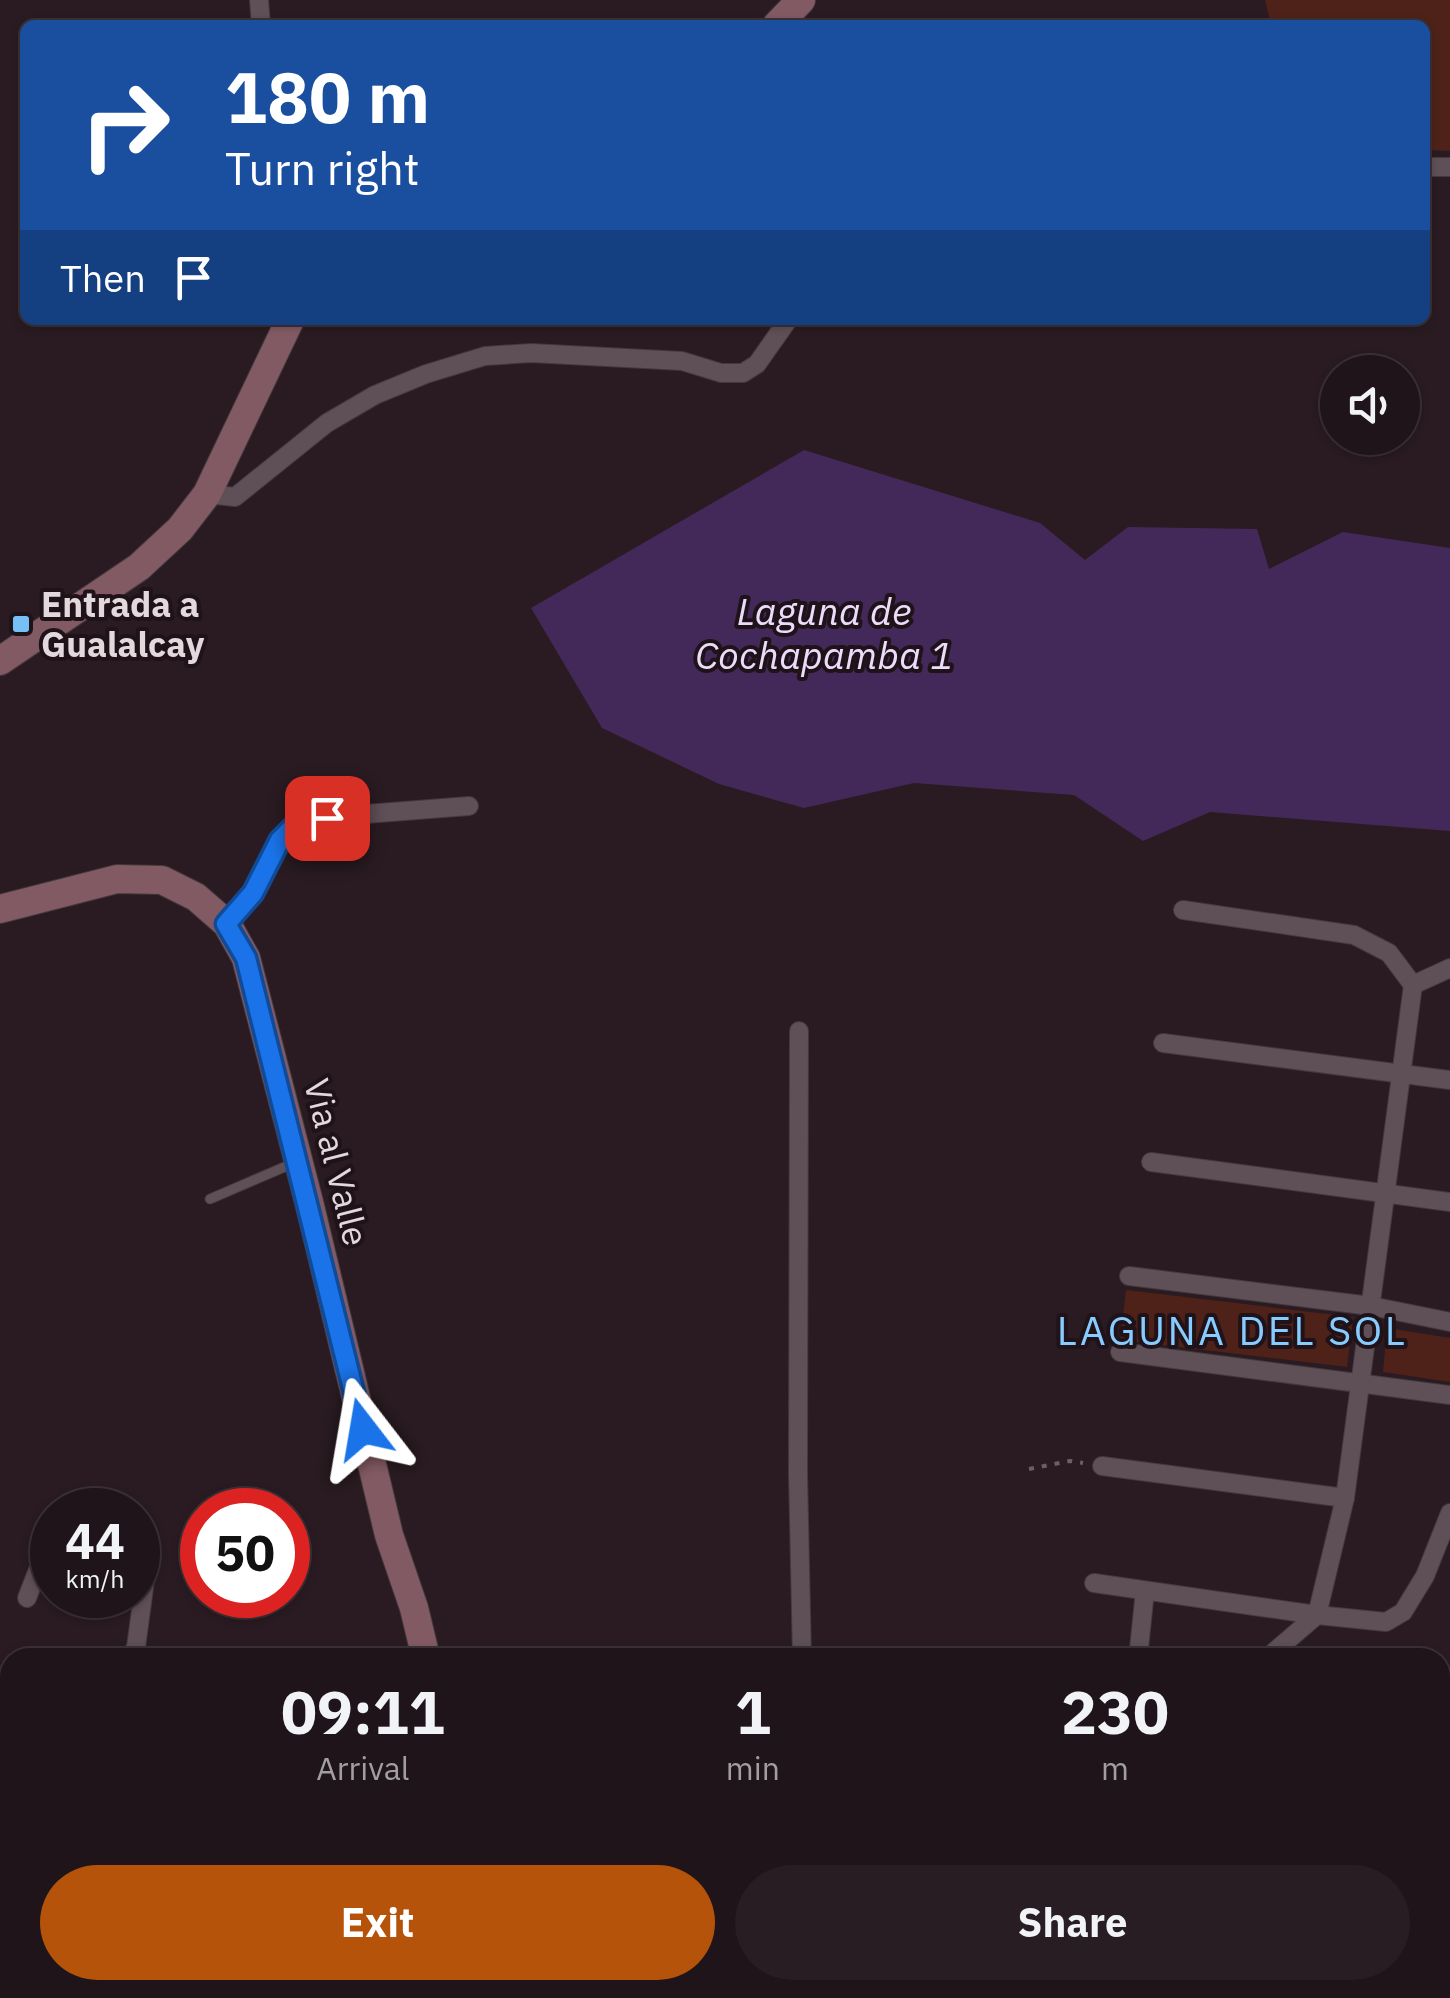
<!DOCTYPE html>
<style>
:root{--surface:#1f1419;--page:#271d22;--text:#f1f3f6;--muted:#a19ea2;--line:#3c3338;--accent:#b45309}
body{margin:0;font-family:"IBM Plex Sans",sans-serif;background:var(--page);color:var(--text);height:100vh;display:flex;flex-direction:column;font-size:38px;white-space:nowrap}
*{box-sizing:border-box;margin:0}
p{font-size:32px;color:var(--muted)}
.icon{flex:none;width:55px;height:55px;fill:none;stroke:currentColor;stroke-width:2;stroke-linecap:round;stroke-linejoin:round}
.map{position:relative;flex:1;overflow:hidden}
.side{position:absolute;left:0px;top:1648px;width:1450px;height:352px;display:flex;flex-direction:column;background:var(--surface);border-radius:30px 30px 0 0;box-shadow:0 2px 8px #0004,0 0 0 2px var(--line)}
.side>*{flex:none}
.hud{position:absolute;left:20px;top:20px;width:1410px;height:305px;border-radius:15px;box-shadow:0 2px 8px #0004,0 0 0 2px var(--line);background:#1a4fa0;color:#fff;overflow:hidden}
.controls{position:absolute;left:1320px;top:355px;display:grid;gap:20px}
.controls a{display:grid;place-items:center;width:100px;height:100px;border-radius:50%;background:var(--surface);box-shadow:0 2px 8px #0004,0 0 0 2px var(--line);font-size:50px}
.speed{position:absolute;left:30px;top:1488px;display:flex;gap:20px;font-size:50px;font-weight:700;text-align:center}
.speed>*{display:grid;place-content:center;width:130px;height:130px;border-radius:50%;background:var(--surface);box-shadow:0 2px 8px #0004,0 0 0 2px var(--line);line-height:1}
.speed small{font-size:25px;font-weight:400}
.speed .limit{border:15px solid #d22;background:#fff;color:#111}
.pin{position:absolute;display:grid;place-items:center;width:85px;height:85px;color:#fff;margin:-42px;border-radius:20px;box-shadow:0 5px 15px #0006}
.me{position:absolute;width:110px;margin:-55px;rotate:346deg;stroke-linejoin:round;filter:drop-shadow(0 0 8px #0008)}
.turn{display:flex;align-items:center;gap:35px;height:210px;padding:0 40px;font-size:45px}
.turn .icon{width:130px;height:130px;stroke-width:2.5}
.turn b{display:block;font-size:70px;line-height:85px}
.then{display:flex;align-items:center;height:95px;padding:0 40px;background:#0003;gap:20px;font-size:38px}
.eta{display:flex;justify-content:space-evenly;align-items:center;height:170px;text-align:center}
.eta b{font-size:60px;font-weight:800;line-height:70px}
.primary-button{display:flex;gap:20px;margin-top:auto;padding:20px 40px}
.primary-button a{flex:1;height:115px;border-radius:60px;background:var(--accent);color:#fff;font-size:40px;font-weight:800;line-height:115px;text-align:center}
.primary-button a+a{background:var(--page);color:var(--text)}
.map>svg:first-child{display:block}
</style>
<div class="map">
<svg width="1450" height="1998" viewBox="0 0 1450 1998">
<rect width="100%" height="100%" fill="#291b21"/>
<g fill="#4e2218">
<path d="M1265,0H1450V151L1425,150V25H1271Z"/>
<path d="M1126,1290L1353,1317L1347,1367L1120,1340Z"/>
<path d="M1387,1328L1450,1338V1382L1383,1372Z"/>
</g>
<g fill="#432959">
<path d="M804,450L1040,523L1085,560L1128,527L1257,529L1269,569L1343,532L1450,548V831L1210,812L1143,841L1074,795L914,783L804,808L719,784L602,728L531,608Z"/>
<path d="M247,1990H680L694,1998H256Z"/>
</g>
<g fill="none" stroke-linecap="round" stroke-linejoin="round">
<g stroke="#43393d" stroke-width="11">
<g id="service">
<path d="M210,1199L296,1162"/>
<path d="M0,1934H10"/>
<path d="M1028,1998L1029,1990"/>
</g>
</g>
<g stroke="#43393d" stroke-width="20">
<g id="minor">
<path d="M259,0L261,25"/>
<path d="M1425,167H1450"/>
<path d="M207,494L235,497L327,423L375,395L426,374L485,356L531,353L682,361L721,373H743L757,364L788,320"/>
<path d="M1183,910L1354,935L1389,953L1413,985L1450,968"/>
<path d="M227,924L253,893L280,840L294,826L327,817L469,806"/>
<path d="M799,1031L798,1474L802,1658"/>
<path d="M1163,1043L1450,1080"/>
<path d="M1151,1162L1450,1202"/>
<path d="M1129,1276L1371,1306L1450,1322"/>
<path d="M1120,1352L1450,1395"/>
<path d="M1102,1466L1345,1498"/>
<path d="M1094,1583L1317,1615L1386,1622L1403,1612L1425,1576L1450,1513"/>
<path d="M27,1598L45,1552L52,1540"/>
<path d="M130,1658L136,1647L150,1544L143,1530L138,1528"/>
<path d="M1138,1658L1145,1591"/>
<path d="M1267,1658L1317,1615L1345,1498L1413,985"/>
<path d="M0,1730H10"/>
<path d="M1173,1990L1189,1998"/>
<path d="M27,1998V1990"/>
<path d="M770,1998L778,1990"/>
<path d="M1125,1998L1126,1990"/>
</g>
</g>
<g stroke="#43393d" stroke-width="30">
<g id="secondary">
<path d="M777,25L801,0"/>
<path d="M0,661L139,567L180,529L207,494L290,320"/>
<path d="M0,909L117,879L162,880L196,897L227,924L246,958L310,1206L389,1535L414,1608L426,1658"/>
<path d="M737,1990L751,1998"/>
</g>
</g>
<path stroke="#6c5f64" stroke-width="4" stroke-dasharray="5 8" stroke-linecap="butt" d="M1029,1469L1070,1461L1083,1463"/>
<use href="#service" stroke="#5f4f56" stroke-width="9"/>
<use href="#minor" stroke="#5f4f56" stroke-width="18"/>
<use href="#secondary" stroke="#825a63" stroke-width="28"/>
</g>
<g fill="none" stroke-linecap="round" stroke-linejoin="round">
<g stroke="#114b97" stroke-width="25">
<path id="route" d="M327,818L294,826L280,840L253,893L226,924L246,958L363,1429"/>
</g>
<use href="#route" stroke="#1a73e8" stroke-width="18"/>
</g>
<rect fill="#77c0f7" stroke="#1f1218" stroke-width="4" x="11" y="614" width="20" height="20" rx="5"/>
<g text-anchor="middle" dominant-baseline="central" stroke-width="8" stroke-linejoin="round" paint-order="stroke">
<g font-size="35" font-weight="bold" fill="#e3d9dd" stroke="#1f1218" text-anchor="start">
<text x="41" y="604">Entrada a<tspan x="41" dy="40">Gualalcay</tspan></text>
</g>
<g font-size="35" fill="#e3d9dd" stroke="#1f1218">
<text transform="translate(337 1162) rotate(76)">Via al Valle</text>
</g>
<g font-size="38" font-style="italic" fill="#ecdcfc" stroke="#1f1218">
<text x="824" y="610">Laguna de<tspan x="824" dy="44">Cochapamba 1</tspan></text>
</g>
<g font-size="40" letter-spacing="2.5" fill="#88cbff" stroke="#1f1218">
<text x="1232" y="1330">LAGUNA DEL SOL</text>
</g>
</g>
</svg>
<div class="controls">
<a><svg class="icon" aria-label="sound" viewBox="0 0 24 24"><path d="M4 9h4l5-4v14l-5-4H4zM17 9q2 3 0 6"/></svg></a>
</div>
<div class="speed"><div>44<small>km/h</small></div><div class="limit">50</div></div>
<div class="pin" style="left:327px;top:818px;background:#d93025"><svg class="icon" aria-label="arrive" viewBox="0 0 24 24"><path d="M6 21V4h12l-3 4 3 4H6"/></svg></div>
<svg class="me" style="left:363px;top:1429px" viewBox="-20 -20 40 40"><path d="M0-17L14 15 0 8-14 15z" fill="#1a73e8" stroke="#fff" stroke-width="4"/></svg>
<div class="hud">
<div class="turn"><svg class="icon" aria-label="right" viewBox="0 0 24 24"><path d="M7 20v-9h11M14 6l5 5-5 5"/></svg><div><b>180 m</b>Turn right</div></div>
<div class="then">Then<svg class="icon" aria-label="arrive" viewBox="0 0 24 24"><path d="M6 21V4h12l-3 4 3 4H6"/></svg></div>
</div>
<section class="side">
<div class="eta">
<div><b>09:11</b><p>Arrival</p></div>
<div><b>1</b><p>min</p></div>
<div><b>230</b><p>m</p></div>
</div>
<div class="primary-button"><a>Exit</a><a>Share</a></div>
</section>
</div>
